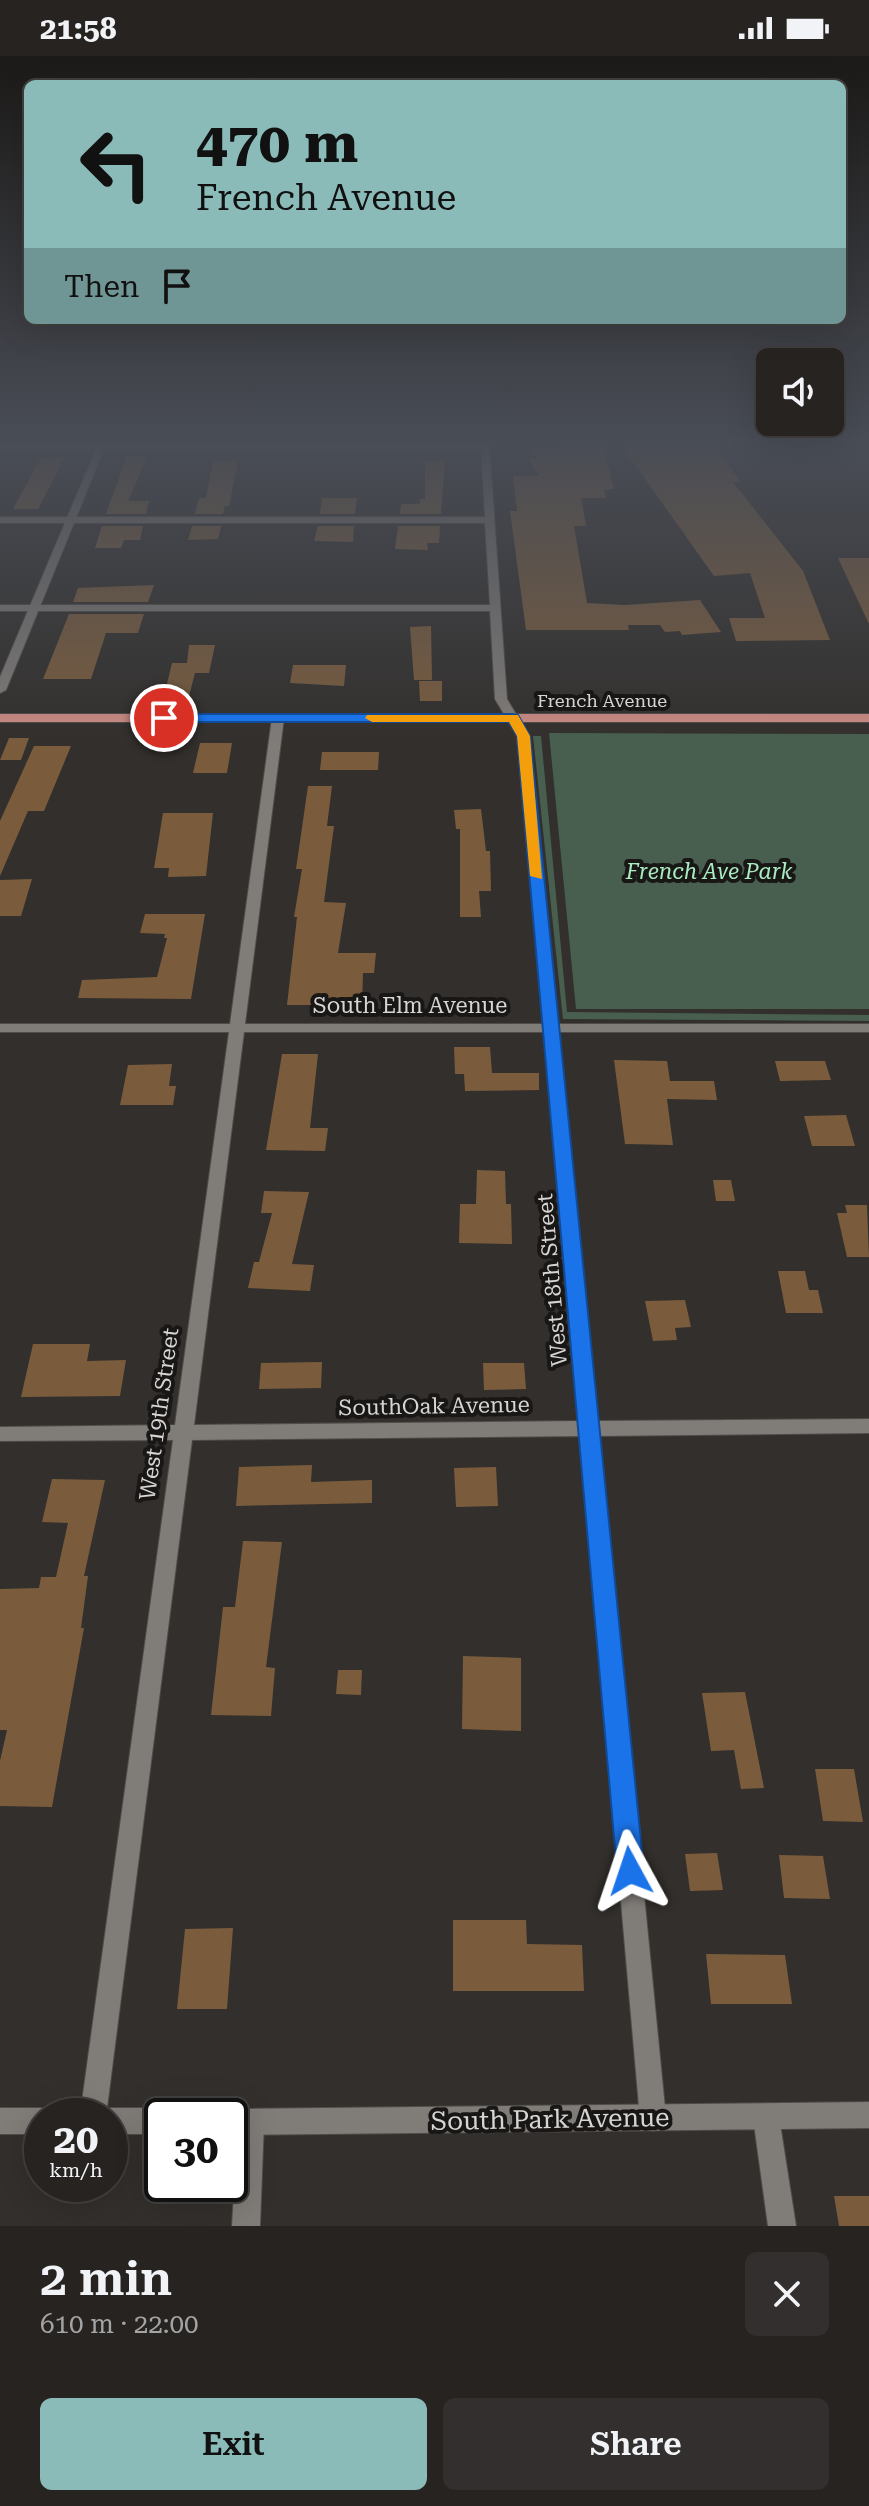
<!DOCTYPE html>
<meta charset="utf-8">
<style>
:root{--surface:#262321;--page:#322f2e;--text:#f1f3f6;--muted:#a4a4a5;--line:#42403f;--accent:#8bbbb9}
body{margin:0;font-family:"Roboto Serif",serif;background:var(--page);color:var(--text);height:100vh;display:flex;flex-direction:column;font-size:30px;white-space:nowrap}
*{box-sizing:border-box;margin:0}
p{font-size:26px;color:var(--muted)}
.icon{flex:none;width:44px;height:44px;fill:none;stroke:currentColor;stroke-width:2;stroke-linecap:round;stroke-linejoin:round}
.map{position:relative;height:2170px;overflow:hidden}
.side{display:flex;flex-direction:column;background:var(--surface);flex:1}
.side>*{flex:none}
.hud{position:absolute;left:24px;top:24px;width:822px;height:244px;border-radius:12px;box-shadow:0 8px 32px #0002,0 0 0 2px var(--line);background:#8bbbb9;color:#111;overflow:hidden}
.tools{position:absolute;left:756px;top:292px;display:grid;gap:16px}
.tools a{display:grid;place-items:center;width:88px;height:88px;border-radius:12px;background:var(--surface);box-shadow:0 8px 32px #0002,0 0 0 2px var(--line);font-size:40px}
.speed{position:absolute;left:24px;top:2042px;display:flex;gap:16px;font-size:40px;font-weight:700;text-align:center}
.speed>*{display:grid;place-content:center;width:104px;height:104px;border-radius:50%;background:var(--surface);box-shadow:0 8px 32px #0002,0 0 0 2px var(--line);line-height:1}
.speed small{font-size:20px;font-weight:400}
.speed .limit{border:4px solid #111;border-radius:12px;background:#fff;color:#111}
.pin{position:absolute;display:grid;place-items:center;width:68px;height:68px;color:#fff;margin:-34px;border:4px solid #fff;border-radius:50%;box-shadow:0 2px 8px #0007}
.me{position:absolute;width:88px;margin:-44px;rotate:355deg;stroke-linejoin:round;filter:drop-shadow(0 0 6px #0008)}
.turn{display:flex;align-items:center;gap:28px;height:168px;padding:0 40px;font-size:36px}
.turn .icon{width:104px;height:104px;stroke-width:2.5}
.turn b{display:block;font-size:56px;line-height:68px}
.then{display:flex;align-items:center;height:76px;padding:0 40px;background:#0003;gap:16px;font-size:30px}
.round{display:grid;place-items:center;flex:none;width:84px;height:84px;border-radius:12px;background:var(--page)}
.overview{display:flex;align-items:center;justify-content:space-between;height:136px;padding:0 40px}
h1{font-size:48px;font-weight:600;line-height:60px}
.cta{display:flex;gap:16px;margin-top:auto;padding:16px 40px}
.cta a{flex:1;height:92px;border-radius:12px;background:var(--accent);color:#111;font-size:32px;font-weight:600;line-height:92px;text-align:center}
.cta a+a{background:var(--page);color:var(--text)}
.status{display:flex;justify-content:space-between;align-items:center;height:56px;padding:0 40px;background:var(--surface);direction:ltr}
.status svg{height:22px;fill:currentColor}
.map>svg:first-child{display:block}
</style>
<div class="status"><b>21:58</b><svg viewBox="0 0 49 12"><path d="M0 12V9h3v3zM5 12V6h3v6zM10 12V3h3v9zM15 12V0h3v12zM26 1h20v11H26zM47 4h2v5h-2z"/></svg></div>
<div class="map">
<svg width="869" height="2170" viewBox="0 0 869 2170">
<rect width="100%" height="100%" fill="#322f2c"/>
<g fill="#485f4f">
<path d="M549,677L869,678V953H576Z"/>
<path d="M533,680H541L567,956L869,959V965L563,963Z"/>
</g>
<g fill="#7a5c3d">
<path d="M712,386L741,426H733L803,515L830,584L736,585L729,562H765L750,517L714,520L621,389Z"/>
<path d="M603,388L614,433L604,434L606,442H581L586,470H574L587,547L625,549L700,544L721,576L682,579L680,575L665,576L660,569H628L629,574H526L510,455H517L513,420H539L528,403L537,402L531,393Z"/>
<path d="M127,400L147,401L128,445H149L146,458H106Z"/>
<path d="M41,401H65L38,453H13Z"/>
<path d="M213,405H238L229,450H225L223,458H195L199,442H206Z"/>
<path d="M425,405H445L441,458H400L401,448H420V443H425Z"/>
<path d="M322,442H357L355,458H320Z"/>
<path d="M102,470H143L140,484H124L121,492H95Z"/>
<path d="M192,470H221L218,483L188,484Z"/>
<path d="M318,470H354L353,486L314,485Z"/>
<path d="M398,470H440L439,487H427L428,494L395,493Z"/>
<path d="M838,502H869V568Z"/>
<path d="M154,529L148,546H73L78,532Z"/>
<path d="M69,558H144L138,577H106L91,623H43Z"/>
<path d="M431,570L432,624H414L410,571Z"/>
<path d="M189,589H215L209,617H195L189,640H164L172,607H187Z"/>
<path d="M293,609H346L344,630L290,627Z"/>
<path d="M419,625H442V645H420Z"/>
<path d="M9,682H29L21,704H0Z"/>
<path d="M200,687H232L227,717H193Z"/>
<path d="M34,690H71L44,755H28L0,820V765Z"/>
<path d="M322,696H379L378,714H320Z"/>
<path d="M308,730H332L327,770H334L324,846L346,847L338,897H376L374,917H363L362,949H287L297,861H294L302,813H296Z"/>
<path d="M481,753L486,795H490L491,835H479L481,861H460V773H456L454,754Z"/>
<path d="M163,757H213L206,820L168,821L169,812H154Z"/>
<path d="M32,823L21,860H0V824Z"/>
<path d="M145,858H205L191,943L78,942L82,924L157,921L167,882H164L165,878L140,877Z"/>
<path d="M454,991H490L492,1017H539V1034L465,1035L464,1018H455Z"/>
<path d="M282,998H318L310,1072H328L325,1095L266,1094Z"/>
<path d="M614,1004L667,1005L670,1025H714L717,1044L667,1043L673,1089L625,1088Z"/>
<path d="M775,1005H825L831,1024L780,1025Z"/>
<path d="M172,1008L169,1030H176L173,1049H120L128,1009Z"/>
<path d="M846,1059L855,1090H812L804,1060Z"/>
<path d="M477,1114L505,1115L506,1148H511L512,1188L459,1187L460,1148H476Z"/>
<path d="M713,1124H731L735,1145H716Z"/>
<path d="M264,1135L309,1136L292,1208L314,1209L310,1235L248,1232L254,1206H259L272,1157H261Z"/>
<path d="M845,1149H867L869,1201H847L837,1157H847Z"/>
<path d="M778,1215H805L809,1234H818L823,1257H786Z"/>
<path d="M685,1244L691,1271L675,1272L677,1284L653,1285L645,1245Z"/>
<path d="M33,1288H90L87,1305L126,1304L120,1340L21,1341Z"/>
<path d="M322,1306L321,1332L259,1333L261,1307Z"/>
<path d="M483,1307H524L526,1333L484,1334Z"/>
<path d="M312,1409L311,1426L372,1424V1447L236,1450L239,1411Z"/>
<path d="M496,1411L498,1450L456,1451L454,1412Z"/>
<path d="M52,1423L105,1424L84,1520H88L81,1572H84L52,1751L0,1750V1705L7,1674H0V1533L39,1532L41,1521H56L68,1467L42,1466Z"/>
<path d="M243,1485L282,1486L266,1611L275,1612L271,1660L211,1659L223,1551H235Z"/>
<path d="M463,1600L521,1602V1675L462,1673Z"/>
<path d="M338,1614H362L361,1639L336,1638Z"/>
<path d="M745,1636L764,1732L741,1733L734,1694L711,1695L702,1637Z"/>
<path d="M815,1713H854L863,1766L823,1765Z"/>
<path d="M717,1797L723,1834L690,1835L685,1798Z"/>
<path d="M779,1799L823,1800L830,1843L784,1842Z"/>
<path d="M453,1864H526L527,1888L582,1889L584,1935H453Z"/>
<path d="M233,1872L227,1953H177L185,1873Z"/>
<path d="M706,1898L785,1899L792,1948H711Z"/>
<path d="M834,2140H869V2170H839Z"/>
</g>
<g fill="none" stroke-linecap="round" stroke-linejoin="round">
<g stroke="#4f4c49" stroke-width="2">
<g id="minor">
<path d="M481,386H489L507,643L529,680L558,968H869V976H559L597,1365L869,1363V1377L599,1380L666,2062L662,2071L653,2075L644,2071L640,2062L580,1380L192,1384L106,2060H80L173,1384L0,1385V1371L175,1369L229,976H0V968H230L272,662L278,659L284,662L245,968H543L517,680L495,643L490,555H0V549H490L485,467H0V461H485L481,393H0V387ZM244,976H544L578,1365L194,1369Z"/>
<path d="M766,2048L775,2052L779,2061L796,2170H768L753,2061L757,2052Z"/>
<path d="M251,2053L260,2057L264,2066L260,2170H232L238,2066L242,2057Z"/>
</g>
</g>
<g stroke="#4f4c49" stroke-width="2">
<g id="tertiary">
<path d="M99,386H107L6,634L0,637V621Z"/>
<path d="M869,2046V2072L230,2079V2060H219L230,2053Z"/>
<path d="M0,2052H42L51,2056L53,2060H42V2078H0Z"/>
<path d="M110,2052H162L171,2056L173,2060H162V2078H110V2060H99L101,2056Z"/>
</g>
</g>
<g stroke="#4f4c49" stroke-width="2">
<rect id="primary" x="0" y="658" width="869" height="8"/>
</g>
<use href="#minor" fill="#807c78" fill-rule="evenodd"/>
<use href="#tertiary" fill="#807c78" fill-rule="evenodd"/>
<use href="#primary" fill="#cc8b83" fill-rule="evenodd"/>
</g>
<linearGradient id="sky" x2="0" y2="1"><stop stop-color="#1c1a18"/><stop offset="0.56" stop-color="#494d56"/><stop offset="1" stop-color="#494d56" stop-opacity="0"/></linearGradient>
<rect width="869" height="690" fill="url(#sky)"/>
<path fill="#1a73e8" stroke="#114b97" stroke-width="2" d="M513,658L518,659L530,680L644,1815L640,1825L630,1829L621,1825L617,1815L517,680L509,666H164L157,662L164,658Z"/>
<path fill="#f59e0b" d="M367,659H518L530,680L542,823L530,820L517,680L509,666H372L365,662Z"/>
<g text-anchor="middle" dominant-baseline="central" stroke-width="8" stroke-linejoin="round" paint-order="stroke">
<g font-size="18" fill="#d7d5d3" stroke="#191716">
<text x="602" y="644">French Avenue</text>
</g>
<g font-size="22" font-style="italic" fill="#a9ebc0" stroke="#191716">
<text x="709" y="815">French Ave Park</text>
</g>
<g font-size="22" fill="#d7d5d3" stroke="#191716">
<text x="410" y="949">South Elm Avenue</text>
<text transform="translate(552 1224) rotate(-95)">West 18th Street</text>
<text transform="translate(434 1350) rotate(-1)">SouthOak Avenue</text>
<text transform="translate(159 1358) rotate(-82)">West 19th Street</text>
</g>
<g font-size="26" fill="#d7d5d3" stroke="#191716">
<text transform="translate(550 2063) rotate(-1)">South Park Avenue</text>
</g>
</g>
</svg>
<div class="tools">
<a><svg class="icon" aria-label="sound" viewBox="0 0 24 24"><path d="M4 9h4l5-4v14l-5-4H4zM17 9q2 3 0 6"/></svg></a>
</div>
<div class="speed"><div>20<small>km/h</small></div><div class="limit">30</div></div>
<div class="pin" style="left:164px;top:662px;background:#d93025"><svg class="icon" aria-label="arrive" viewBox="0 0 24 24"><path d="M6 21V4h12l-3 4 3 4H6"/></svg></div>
<svg class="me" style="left:630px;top:1815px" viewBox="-20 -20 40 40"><path d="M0-17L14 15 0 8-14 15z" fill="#1a73e8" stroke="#fff" stroke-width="4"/></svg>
<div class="hud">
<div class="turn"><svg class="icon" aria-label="left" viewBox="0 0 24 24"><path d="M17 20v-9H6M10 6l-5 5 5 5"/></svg><div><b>470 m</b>French Avenue</div></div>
<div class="then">Then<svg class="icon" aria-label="arrive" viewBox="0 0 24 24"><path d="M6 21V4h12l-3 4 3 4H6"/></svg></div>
</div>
</div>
<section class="side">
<div class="overview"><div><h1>2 min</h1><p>610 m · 22:00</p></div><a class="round"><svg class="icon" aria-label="close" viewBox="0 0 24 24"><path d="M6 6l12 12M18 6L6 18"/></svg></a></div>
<div class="cta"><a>Exit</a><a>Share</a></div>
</section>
